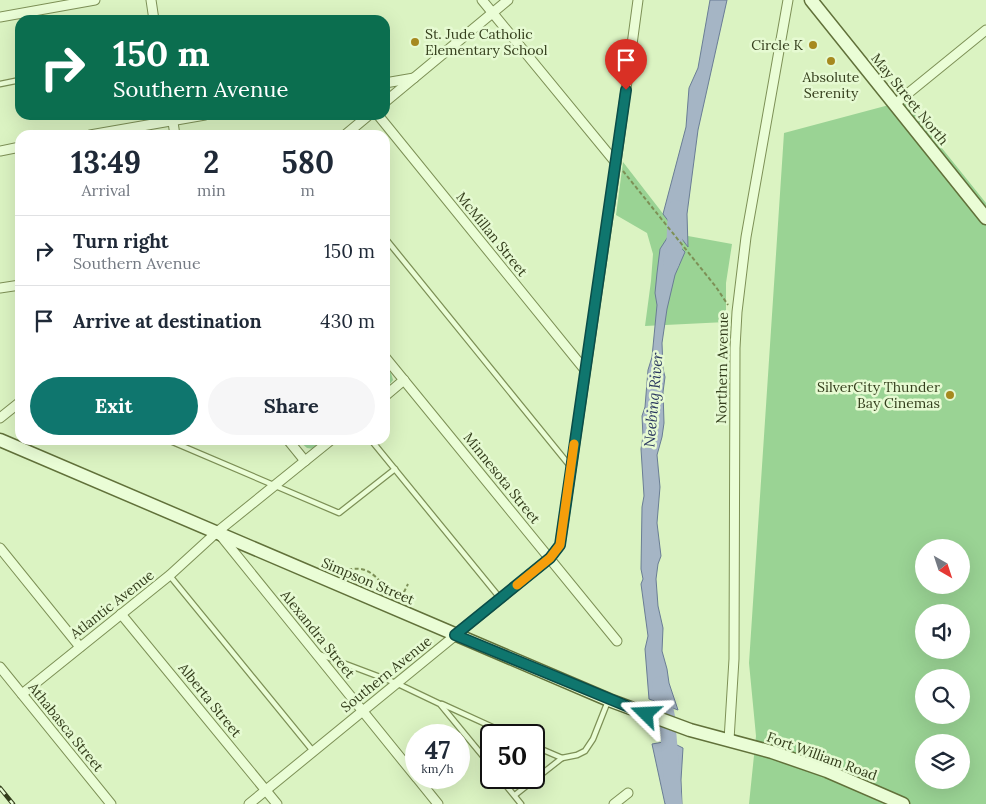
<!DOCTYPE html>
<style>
:root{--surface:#fff;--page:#f6f6f7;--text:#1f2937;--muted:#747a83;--line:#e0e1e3;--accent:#0f766e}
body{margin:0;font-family:Lora,serif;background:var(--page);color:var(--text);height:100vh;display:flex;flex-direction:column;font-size:19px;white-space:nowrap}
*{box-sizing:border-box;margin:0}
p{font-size:16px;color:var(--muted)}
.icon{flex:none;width:28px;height:28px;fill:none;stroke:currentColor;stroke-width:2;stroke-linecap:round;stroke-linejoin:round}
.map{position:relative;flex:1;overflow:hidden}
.details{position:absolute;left:15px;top:130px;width:375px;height:315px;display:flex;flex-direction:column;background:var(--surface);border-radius:15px;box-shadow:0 5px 20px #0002}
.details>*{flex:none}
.banner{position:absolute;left:15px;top:15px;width:375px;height:105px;border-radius:15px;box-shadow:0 5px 20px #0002;background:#0b6e4f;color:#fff;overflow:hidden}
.needle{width:32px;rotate:141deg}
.buttons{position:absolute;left:915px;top:539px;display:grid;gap:10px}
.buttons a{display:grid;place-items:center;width:55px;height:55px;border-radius:50%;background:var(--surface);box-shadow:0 5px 20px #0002;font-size:25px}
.speed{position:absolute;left:405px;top:724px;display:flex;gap:10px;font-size:25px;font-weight:700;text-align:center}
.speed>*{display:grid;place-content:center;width:65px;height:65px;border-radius:50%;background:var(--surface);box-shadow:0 5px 20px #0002;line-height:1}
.speed small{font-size:12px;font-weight:400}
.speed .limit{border:2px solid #111;border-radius:8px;background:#fff;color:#111}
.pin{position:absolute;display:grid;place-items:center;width:42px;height:42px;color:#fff;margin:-51px -21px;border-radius:50% 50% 50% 0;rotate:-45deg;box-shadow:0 0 5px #0007}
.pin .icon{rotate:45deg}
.me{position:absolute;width:55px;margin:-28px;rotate:291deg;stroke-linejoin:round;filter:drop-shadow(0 0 4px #0008)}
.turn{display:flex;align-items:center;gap:18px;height:105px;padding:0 15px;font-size:22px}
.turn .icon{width:65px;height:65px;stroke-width:2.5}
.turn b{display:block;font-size:35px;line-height:42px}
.eta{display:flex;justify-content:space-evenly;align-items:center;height:85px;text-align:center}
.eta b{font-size:30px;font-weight:700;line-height:35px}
.action{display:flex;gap:10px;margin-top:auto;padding:10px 15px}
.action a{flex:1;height:58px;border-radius:30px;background:var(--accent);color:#fff;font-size:20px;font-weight:700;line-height:58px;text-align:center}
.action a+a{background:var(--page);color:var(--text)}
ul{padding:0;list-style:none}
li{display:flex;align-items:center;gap:15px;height:70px;padding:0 15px;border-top:1px solid var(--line)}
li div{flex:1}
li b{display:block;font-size:19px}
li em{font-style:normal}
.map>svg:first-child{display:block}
</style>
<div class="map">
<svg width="986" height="804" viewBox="0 0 986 804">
<rect width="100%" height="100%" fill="#dbf3c2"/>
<g fill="#9ad394" fill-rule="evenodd">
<path d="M904,101L986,203V804H749L756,736L749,663L784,133ZM924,548H961V585H924ZM924,612H961V650H924ZM924,678H961V715H924ZM924,742H961V780H924Z"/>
<path d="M623,162L688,246V236L732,244L726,283V322L645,326L651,281L653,254L647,233L616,215Z"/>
<path d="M385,366L391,373L393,380L385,390Z"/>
<path d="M298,440H325L314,449L307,448Z"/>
</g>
<g fill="#a5b5c5" stroke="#6a7d95">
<path d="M710,0H727L698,130L687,214L688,247L663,214L686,127L689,88L698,68Z"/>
<path d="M669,235L685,252L675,275L667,309L662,343L663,369L665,377L663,392L664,423L662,437L657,455L660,487L657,523L661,556L658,564L656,579L658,606L663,628L662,651L667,669L669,683L678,710L649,699L645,649L648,636L641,584L643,579L641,569L642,507L644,496L641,449L643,436L642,416L645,407L648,370L652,357L657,305L655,293L657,273L660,249Z"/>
<path d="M669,741L683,748L681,780L682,804H665L652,744Z"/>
</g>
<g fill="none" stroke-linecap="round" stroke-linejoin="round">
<g stroke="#a5b5c5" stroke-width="16">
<path d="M671,263L674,251L676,208"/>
<path d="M660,684L667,717L674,804"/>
</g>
<g stroke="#7d9056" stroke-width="7">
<g id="lane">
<path d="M0,84L20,80"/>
<path d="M385,238L570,466"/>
<path d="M168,440L339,513L395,469"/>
<path d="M371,440L500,598"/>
<path d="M170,576L313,751"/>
<path d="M319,654L396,683L440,704L491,766"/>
<path d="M442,704L510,735"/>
<path d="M534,746L562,758"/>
<path d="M500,778L521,804"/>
<path d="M515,795L562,758L577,755L585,751L593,739L608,701"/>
</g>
</g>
<g stroke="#7d9056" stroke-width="11">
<g id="street">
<path d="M151,0L154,20"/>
<path d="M482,0L616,163"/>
<path d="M0,17L95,0"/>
<path d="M385,83L414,78"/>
<path d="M385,102L508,0"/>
<path d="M895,104L986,30"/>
<path d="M378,115L585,370"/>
<path d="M172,116L175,135"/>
<path d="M90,135L205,115"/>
<path d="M345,135L369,115"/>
<path d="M0,151L20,147"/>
<path d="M0,288L20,285"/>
<path d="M385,357L617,641"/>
<path d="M385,396L404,380"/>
<path d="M0,418L20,402"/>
<path d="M288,440L305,461"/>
<path d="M221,536L416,777"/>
<path d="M0,548L80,647"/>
<path d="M121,614L277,804"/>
<path d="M0,667L111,804"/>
<path d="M22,694L170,575L217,532L331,440"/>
<path d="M729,740L734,659L735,348L737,312L746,237L788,0"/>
<path d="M417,778L438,804"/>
<path d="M249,804L550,558L560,545L616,163L638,0"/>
<path d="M614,804L628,793"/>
</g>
</g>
<g stroke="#61713a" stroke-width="15">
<g id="secondary">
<path d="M811,0L986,218"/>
<path d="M0,440L609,700L690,730L772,752L827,771L903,804"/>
</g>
</g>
<g stroke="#7d9056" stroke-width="2" stroke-dasharray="4 2.5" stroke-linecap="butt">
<path d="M623,171L716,287L728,305"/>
<path d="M342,572C366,562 376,576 390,593"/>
<path d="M401,598L408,584"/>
</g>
<use href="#lane" stroke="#eafdd6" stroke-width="4.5"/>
<use href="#street" stroke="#eafdd6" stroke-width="9"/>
<use href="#secondary" stroke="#eafdd6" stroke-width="12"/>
<g stroke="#343e1c" stroke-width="4.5">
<path id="rail" d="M0,788L13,804"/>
</g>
<use href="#rail" stroke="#e6fad2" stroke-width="2.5" stroke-dasharray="8" stroke-linecap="butt"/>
</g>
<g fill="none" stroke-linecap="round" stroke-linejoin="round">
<g stroke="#0a4d48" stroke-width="12">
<path id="route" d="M626,90L560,545L550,558L455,635L646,714"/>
</g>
<use href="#route" stroke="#0f766e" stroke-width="9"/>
<path stroke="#f59e0b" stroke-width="9" d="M517,585L550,558L560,545L574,444"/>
</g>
<g fill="#a6891f" stroke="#e6fad2" stroke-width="2">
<circle cx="415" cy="42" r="5"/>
<circle cx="813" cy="45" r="5"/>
<circle cx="831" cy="61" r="5"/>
<circle cx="950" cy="395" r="5"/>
</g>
<g text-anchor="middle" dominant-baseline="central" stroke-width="5" stroke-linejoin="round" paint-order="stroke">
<g font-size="14" fill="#343e1c" stroke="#e6fad2" text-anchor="end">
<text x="425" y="34" text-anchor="start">St. Jude Catholic<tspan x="425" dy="16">Elementary School</tspan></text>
<text x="803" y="45">Circle K</text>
<text x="831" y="77" text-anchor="middle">Absolute<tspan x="831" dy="16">Serenity</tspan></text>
<text x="940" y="387">SilverCity Thunder<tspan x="940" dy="16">Bay Cinemas</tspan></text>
</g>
<g font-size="14" fill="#343e1c" stroke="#e6fad2">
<text transform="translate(910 99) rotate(51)">May Street North</text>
<text transform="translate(492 234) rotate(51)">McMillan Street</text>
<text transform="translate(722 368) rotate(-89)">Northern Avenue</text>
<text transform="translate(502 478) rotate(51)">Minnesota Street</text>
<text transform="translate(368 581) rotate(23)">Simpson Street</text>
<text transform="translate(112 604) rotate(-38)">Atlantic Avenue</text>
<text transform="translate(318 634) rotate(51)">Alexandra Street</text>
<text transform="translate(386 674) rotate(-39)">Southern Avenue</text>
<text transform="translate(210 700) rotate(51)">Alberta Street</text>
<text transform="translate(66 727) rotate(51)">Athabasca Street</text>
<text transform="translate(822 756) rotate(20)">Fort William Road</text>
</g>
<g font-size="15" font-style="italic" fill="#2a385f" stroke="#e6fad2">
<text transform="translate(653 400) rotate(-85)">Neebing River</text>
</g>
</g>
</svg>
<div class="buttons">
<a><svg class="needle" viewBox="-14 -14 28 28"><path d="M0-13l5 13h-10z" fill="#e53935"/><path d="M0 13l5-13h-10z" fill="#747a83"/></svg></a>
<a><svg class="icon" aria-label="sound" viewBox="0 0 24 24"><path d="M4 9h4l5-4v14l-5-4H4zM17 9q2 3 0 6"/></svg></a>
<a><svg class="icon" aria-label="search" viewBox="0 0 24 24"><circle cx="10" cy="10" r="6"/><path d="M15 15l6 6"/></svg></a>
<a><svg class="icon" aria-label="layers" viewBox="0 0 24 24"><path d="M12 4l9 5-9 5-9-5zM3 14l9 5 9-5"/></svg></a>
</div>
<div class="speed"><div>47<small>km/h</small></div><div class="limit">50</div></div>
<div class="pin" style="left:626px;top:90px;background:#d93025"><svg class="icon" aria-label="arrive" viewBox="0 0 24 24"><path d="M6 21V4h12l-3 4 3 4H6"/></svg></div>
<svg class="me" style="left:646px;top:714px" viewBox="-20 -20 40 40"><path d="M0-17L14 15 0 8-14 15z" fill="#0f766e" stroke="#fff" stroke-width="4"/></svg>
<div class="banner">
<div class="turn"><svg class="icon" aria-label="right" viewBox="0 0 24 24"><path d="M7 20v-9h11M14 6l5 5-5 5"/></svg><div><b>150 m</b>Southern Avenue</div></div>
</div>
<section class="details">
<div class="eta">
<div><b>13:49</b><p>Arrival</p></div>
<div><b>2</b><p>min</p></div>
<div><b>580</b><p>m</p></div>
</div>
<ul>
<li><svg class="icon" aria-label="right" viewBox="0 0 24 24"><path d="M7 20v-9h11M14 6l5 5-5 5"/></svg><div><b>Turn right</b><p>Southern Avenue</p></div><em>150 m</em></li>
<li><svg class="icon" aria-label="arrive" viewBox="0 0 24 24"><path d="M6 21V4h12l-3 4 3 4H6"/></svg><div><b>Arrive at destination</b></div><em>430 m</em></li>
</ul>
<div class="action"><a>Exit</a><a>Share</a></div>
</section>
</div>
